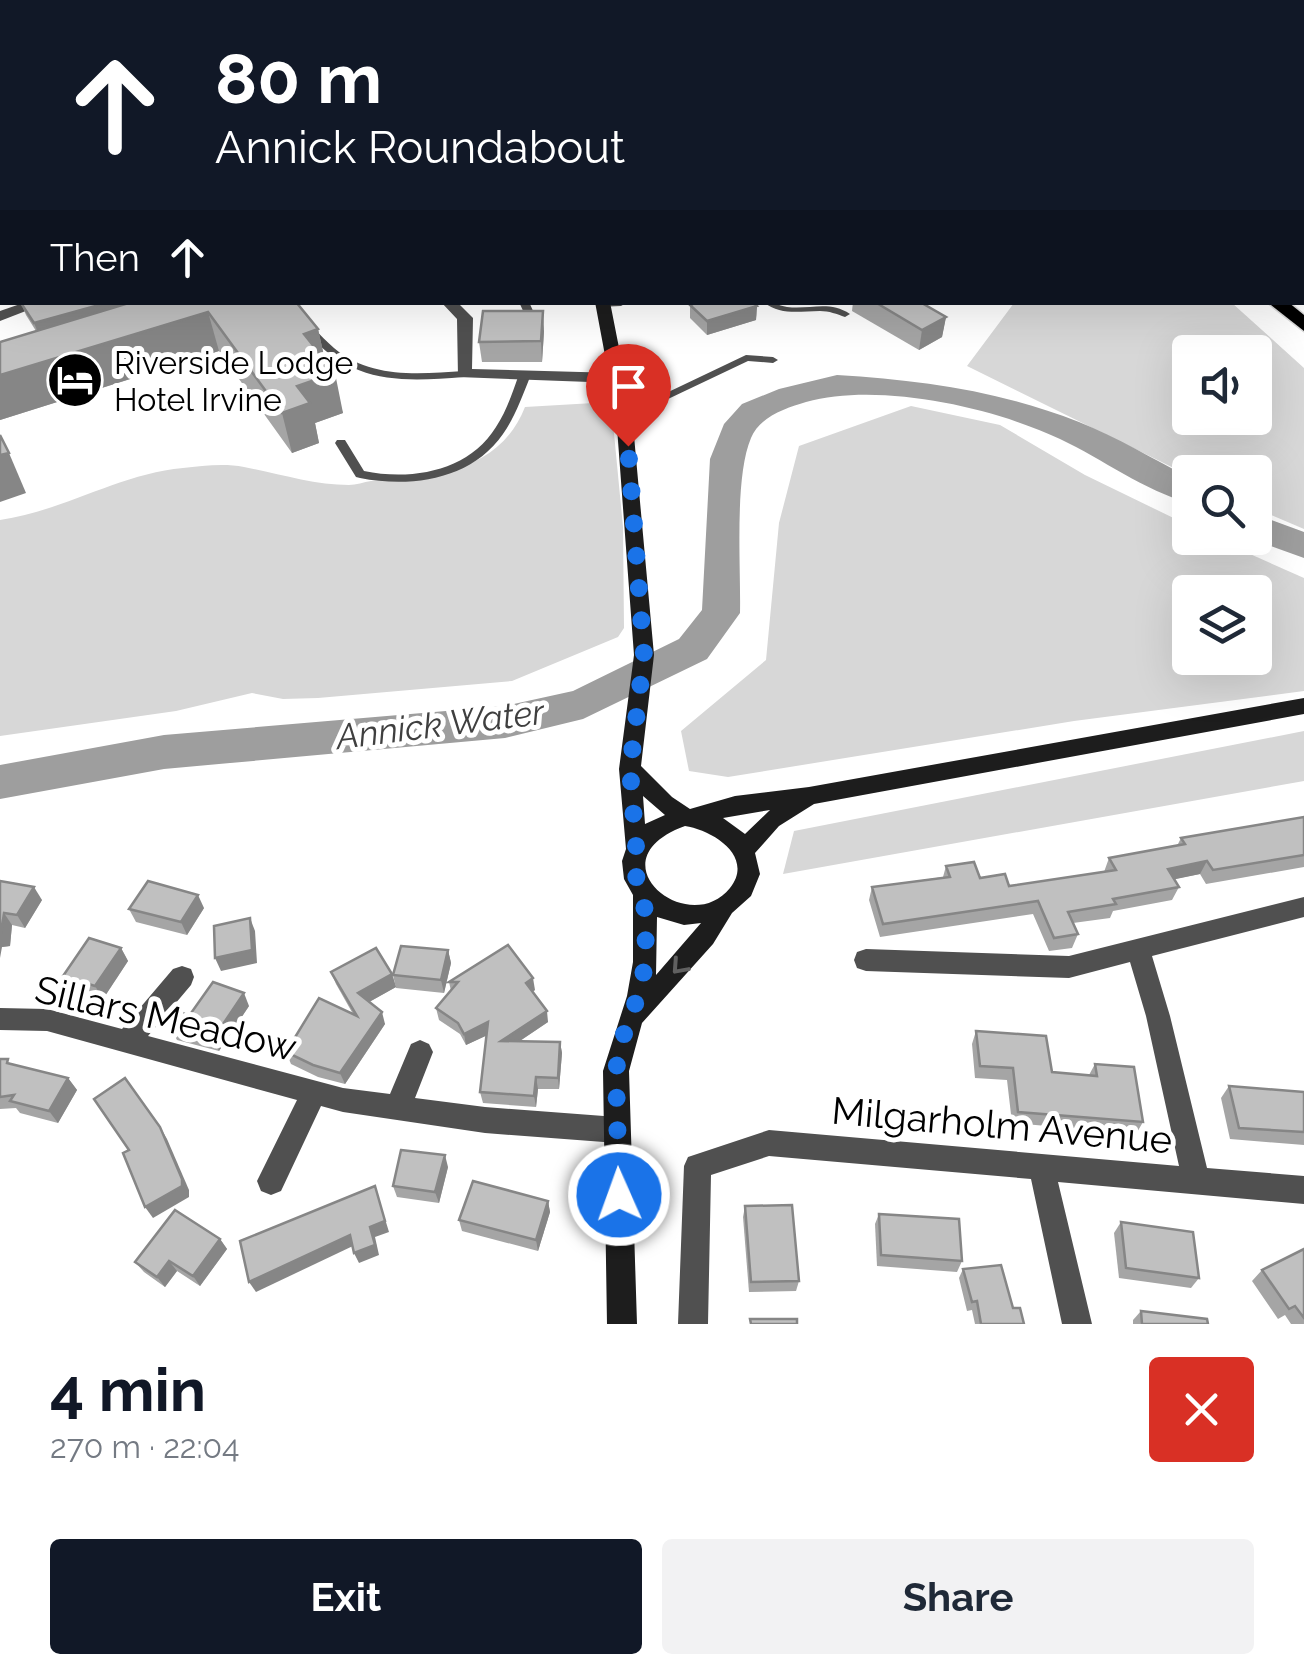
<!DOCTYPE html>
<meta charset="utf-8">
<style>
:root{--surface:#fff;--page:#f2f2f3;--text:#1f2937;--muted:#747a83;--accent:#111827}
body{margin:0;font-family:Raleway,sans-serif;background:var(--page);color:var(--text);height:100vh;display:flex;flex-direction:column;font-size:38px;white-space:nowrap}
*{box-sizing:border-box;margin:0}
p{font-size:32px;color:var(--muted)}
.icon{flex:none;width:55px;height:55px;fill:none;stroke:currentColor;stroke-width:2;stroke-linecap:round;stroke-linejoin:round}
.map{position:relative;height:1324px;overflow:hidden}
.details{display:flex;flex-direction:column;background:var(--surface);flex:1}
.details>*{flex:none}
.banner{position:absolute;left:0px;top:0px;width:1305px;height:305px;box-shadow:0 10px 40px #0002;background:#111827;color:#fff;overflow:hidden}
.controls{position:absolute;left:1172px;top:335px;display:grid;gap:20px}
.controls a{display:grid;place-items:center;width:100px;height:100px;border-radius:10px;background:var(--surface);box-shadow:0 10px 40px #0002;font-size:50px}
.pin{position:absolute;display:grid;place-items:center;width:85px;height:85px;color:#fff;margin:-102px -42px;border-radius:50% 50% 50% 0;rotate:-45deg;box-shadow:0 0 10px #0007}
.pin .icon{rotate:45deg}
.me{position:absolute;width:110px;margin:-55px;rotate:358deg;stroke-linejoin:round;filter:drop-shadow(0 0 8px #0008)}
.turn{display:flex;align-items:center;gap:35px;height:210px;padding:0 50px;font-size:45px}
.turn .icon{width:130px;height:130px;stroke-width:2.5}
.turn b{display:block;font-size:70px;line-height:85px}
.then{display:flex;align-items:center;height:95px;padding:0 50px;background:#0003;gap:20px;font-size:38px}
.round{display:grid;place-items:center;flex:none;width:105px;height:105px;border-radius:10px;background:var(--page)}
.head{display:flex;align-items:center;justify-content:space-between;height:170px;padding:0 50px}
h1{font-size:60px;font-weight:700;line-height:75px;color:var(--accent)}
.action{display:flex;gap:20px;margin-top:auto;padding:20px 50px}
.action a{flex:1;height:115px;border-radius:10px;background:var(--accent);color:#fff;font-size:40px;font-weight:700;line-height:115px;text-align:center}
.action a+a{background:var(--page);color:var(--text)}
.map>svg:first-child{display:block}
</style>
<div class="map">
<svg width="1304" height="1324" viewBox="0 0 1304 1324">
<rect width="100%" height="100%" fill="#fff"/>
<g fill="#d7d7d7" fill-rule="evenodd">
<path d="M472,0H848L846,2Z"/>
<path d="M1014,303H1232L1304,368V529L1255,508V472H1190V476L967,366ZM1190,352H1255V418H1190Z"/>
<path d="M611,402L623,527L624,628L618,637L512,681L318,698L283,699L252,693L176,711L0,736V520C63,511 119,474 183,468C202,466 224,463 244,467C277,473 314,485 349,485C356,485 364,482 371,481C431,477 499,473 525,407Z"/>
<path d="M911,406L1000,425L1085,475L1190,526V538H1214L1304,578V691L1074,721L728,777L689,771L681,731L766,660L779,523L799,446ZM1190,592H1255V658H1190Z"/>
<path d="M1304,731V781L783,874L794,831Z"/>
</g>
<g fill="none" stroke-linecap="round" stroke-linejoin="round">
<g fill="#9e9e9e" fill-rule="evenodd">
<path d="M837,375C921,380 1000,391 1079,422C1117,437 1153,459 1190,478V503C1144,491 1103,459 1060,439C992,407 879,382 806,402C786,408 759,417 751,438C734,478 741,567 740,613L707,659L583,719L505,738L164,769L0,799V765L164,735L505,706L573,691L679,639L702,610L710,459L724,424L742,404L779,389Z"/>
<path d="M1255,514L1304,532V558L1249,538H1255Z"/>
</g>
<g stroke="#dbdbdb" stroke-width="3">
<g id="primary">
<path d="M1028,0H1046L1048,2H1030Z"/>
<path d="M1267,302H1288L1304,315V331Z"/>
</g>
</g>
<g stroke="#dbdbdb" stroke-width="2">
<g id="trunk">
<path d="M1304,5V14H1302V5Z"/>
<rect x="0" y="162" width="2" height="10"/>
</g>
</g>
<g fill="#505050" fill-rule="evenodd">
<path d="M149,0H157L158,2H151Z"/>
<path d="M284,302H294L295,307C308,321 320,336 334,348C371,379 418,374 464,371L469,374L464,377C400,382 353,384 307,333C299,324 287,314 284,302Z"/>
<path d="M519,302H529L534,313L533,315H525Z"/>
<path d="M763,302C772,302 778,305 787,307C810,310 829,300 850,314L845,317C837,314 829,311 820,311C799,311 782,316 763,302Z"/>
<path d="M746,355L773,357L778,360L773,363L748,361L628,418L624,419L618,416Z"/>
<path d="M524,374L530,377C522,397 515,417 503,434C471,480 411,488 360,478L356,477L335,443L337,440H345L364,471C412,481 469,471 496,427C506,412 512,394 518,377Z"/>
</g>
<g fill="#505050" fill-rule="evenodd">
<rect x="60" y="0" width="10" height="2"/>
<path d="M246,0H256L257,2H247Z"/>
<path d="M2,113V121L0,122V114Z"/>
<rect x="0" y="189" width="2" height="8"/>
<path d="M26,302H49L0,321V311Z"/>
<path d="M441,302H457L473,318L472,369L617,373L625,378L617,383L458,377L457,319Z"/>
<path d="M597,302H628L621,306L598,307Z"/>
<path d="M1304,897V917L1152,956L1170,1016L1207,1168L1304,1176V1204L1058,1182L1092,1324H1062L1031,1179L769,1156L711,1175L708,1324H678L684,1166L688,1157L769,1130L1179,1166L1146,1016L1130,962L1069,978L866,971L857,968L854,960L857,952L866,949L1069,956Z"/>
<path d="M182,966L191,969L194,977L191,985L148,1036L343,1088L390,1094L411,1044L420,1040L429,1044L433,1052L415,1098L485,1107L617,1117L626,1121L630,1130L626,1139L617,1143L485,1133L343,1112L321,1106L281,1191L271,1195L261,1191L257,1181L297,1100L47,1031L0,1030V1008L47,1009L122,1029L173,969Z"/>
</g>
<g fill="#1d1d1d" fill-rule="evenodd">
<path d="M467,0H477L478,2H468Z"/>
<path d="M595,302H610L632,414L654,655L641,766L672,797L690,809L735,796L809,787L1304,698V714L814,804L779,826L755,853L760,874L751,896L732,913L713,944L642,1023L629,1071L637,1324H607L603,1071L627,996L633,962V895L624,879L622,861L626,849L619,769L634,655L616,414ZM643,796L665,815L645,824ZM770,810L745,834L723,818ZM685,826C712,830 755,856 730,888C688,940 591,860 685,826ZM657,917L684,925L701,923L656,975Z"/>
</g>
<use href="#primary" fill="#000" fill-rule="evenodd"/>
<use href="#trunk" fill="#000" fill-rule="evenodd"/>
</g>
<g fill="#a5a5a5">
<path d="M296,302L318,329L325,361L343,413L315,423L319,443L292,453L219,351L0,420V342L36,331L26,315L21,303Z"/>
<path d="M853,302H920L946,317L942,337L919,350L852,311Z"/>
<path d="M690,305L757,306L756,320L707,335L690,318Z"/>
<path d="M544,331L542,362H482L479,342Z"/>
<path d="M1304,813V867L1206,884L1200,874L1174,879L1179,887L1172,900L1113,911L1110,918L1073,923L1078,934L1072,948L1049,951L1033,914L880,937L869,900L872,887L943,877L946,866L1009,886L1104,872L1109,858L1177,846L1181,838L1304,817Z"/>
<path d="M0,881L42,900L25,928L12,925L10,946L2,947Z"/>
<path d="M204,908L187,935L136,922L129,909Z"/>
<path d="M121,948L128,961L103,999L71,989L63,976Z"/>
<path d="M448,950L451,963L444,993L396,988L393,975Z"/>
<path d="M331,972L392,974L396,987L369,1002L385,1024L345,1084L318,1077L291,1064L286,1052L353,1014L336,984Z"/>
<path d="M449,982L535,990L532,992L548,1022L520,1041L560,1042L562,1053L559,1089H538L536,1107L483,1103L480,1092L487,1035L466,1045L460,1034L439,1020L436,1008L451,991Z"/>
<path d="M249,1006L219,1051L177,1040L170,1027L189,1016Z"/>
<path d="M976,1031L1052,1072L1089,1075L1095,1064L1143,1122L1136,1134L1012,1123L1007,1080L975,1078L972,1044Z"/>
<path d="M0,1059L12,1064L68,1078L77,1090L58,1123L20,1113L16,1108L0,1109Z"/>
<path d="M1229,1086L1304,1092V1145L1230,1139L1221,1098Z"/>
<path d="M448,1167L439,1203L397,1197L393,1186Z"/>
<path d="M548,1201L550,1212L538,1251L462,1231L459,1220Z"/>
<path d="M745,1206L799,1281L796,1291L749,1292L743,1217Z"/>
<path d="M879,1214L962,1261L957,1272L877,1266L875,1224Z"/>
<path d="M1121,1222L1199,1278L1191,1288L1119,1278L1114,1233Z"/>
<path d="M220,1239L227,1249L200,1286L177,1271L165,1287L144,1272L135,1262Z"/>
<path d="M1304,1249V1324H1291L1285,1315L1278,1319L1252,1281L1262,1270Z"/>
<path d="M963,1269L1013,1308L1024,1324H975L972,1310L967,1311L959,1278Z"/>
<path d="M1141,1311L1208,1324H1133V1320Z"/>
</g>
<g fill="#868686">
<path d="M110,302H156L39,335L34,323Z"/>
<path d="M757,306L756,320L707,335V321Z"/>
<path d="M543,311L544,331L542,362L541,341Z"/>
<path d="M208,312L219,351L0,420V375Z"/>
<path d="M946,317L942,337L919,350L922,330Z"/>
<path d="M318,329L327,369L304,334Z"/>
<path d="M335,373L343,413L315,423L319,443L292,453L282,413L297,386Z"/>
<path d="M9,453L26,493L0,502V455Z"/>
<path d="M1207,861L1200,874L1162,882L1168,869Z"/>
<path d="M34,887L42,900L25,928L17,915Z"/>
<path d="M198,895L204,908L187,935L181,922Z"/>
<path d="M4,913L12,925L10,946L2,947L0,958V934Z"/>
<path d="M250,918L255,931L257,963L221,971L215,958Z"/>
<path d="M121,948L128,961L103,999L95,986Z"/>
<path d="M448,950L451,963L444,993L441,980Z"/>
<path d="M392,974L396,987L362,1006L358,993Z"/>
<path d="M533,978L535,990L527,995L526,983Z"/>
<path d="M244,993L249,1006L219,1051L213,1039Z"/>
<path d="M547,1011L548,1022L503,1052L501,1041Z"/>
<path d="M382,1012L385,1024L345,1084L340,1073Z"/>
<path d="M488,1022L490,1034L466,1045L464,1034Z"/>
<path d="M560,1042L562,1053L559,1089L558,1078Z"/>
<path d="M536,1077L538,1089L536,1107L534,1096Z"/>
<path d="M68,1078L77,1090L58,1123L49,1111Z"/>
<path d="M160,1127L167,1139L189,1190V1197L153,1218L145,1207Z"/>
<path d="M445,1155L448,1167L439,1203L435,1192Z"/>
<path d="M375,1186L389,1232L375,1237L379,1255L359,1263L354,1253L370,1227Z"/>
<path d="M548,1201L550,1212L538,1251L536,1240Z"/>
<path d="M350,1235L355,1245L256,1292L249,1282Z"/>
<path d="M220,1239L227,1249L200,1286L193,1276Z"/>
<path d="M169,1261L177,1271L165,1287L157,1277Z"/>
</g>
<g fill="#c0c0c0" stroke="#868686" stroke-width="2.5">
<rect x="14" y="0" width="27" height="2"/>
<path d="M81,0H128V2H82Z"/>
<path d="M187,0H233L234,2H187Z"/>
<path d="M0,230L2,234V274L0,270Z"/>
<path d="M23,302H110L34,323L21,303Z"/>
<path d="M132,302H296L318,329L304,334L335,373L297,386L310,403L282,413L208,312L0,375V342Z"/>
<path d="M698,302H753L757,306L707,321L690,305Z"/>
<path d="M875,302H920L946,317L922,330Z"/>
<path d="M483,311H543L541,341L479,342Z"/>
<path d="M0,435L9,453L0,455Z"/>
<path d="M1304,817V855L1213,870L1207,861L1168,869L1179,887L1113,899L1116,904L1068,912L1078,934L1054,938L1038,901L883,924L872,887L950,877L946,866L974,862L980,878L1005,874L1009,886L1116,870L1109,858L1185,844L1181,838Z"/>
<path d="M0,881L34,887L17,915L4,913L1,934H0Z"/>
<path d="M148,881L198,895L181,922L129,909Z"/>
<path d="M250,918L252,950L215,958L214,926Z"/>
<path d="M89,938L121,948L95,986L63,976Z"/>
<path d="M508,945L533,978L526,983L547,1011L501,1041L560,1042L558,1078L536,1077L534,1096L480,1092L488,1022L464,1034L458,1023L436,1008L458,982H449Z"/>
<path d="M401,946L448,950L441,980L393,975Z"/>
<path d="M376,948L392,974L358,993L382,1012L340,1073L313,1065L286,1052L319,998L357,1016L331,972Z"/>
<path d="M213,982L244,993L213,1039L170,1027L181,1012L189,1016Z"/>
<path d="M976,1031L1046,1036L1052,1072L1097,1076L1095,1064L1134,1067L1143,1122L1018,1112L1013,1068L980,1066Z"/>
<path d="M0,1059H8L7,1063L68,1078L49,1111L10,1101L14,1095L0,1097Z"/>
<path d="M125,1078L160,1127L182,1179V1186L145,1207L123,1153L129,1150L94,1099Z"/>
<path d="M1229,1086L1304,1092V1132L1239,1128Z"/>
<path d="M401,1150L445,1155L435,1192L393,1186Z"/>
<path d="M473,1181L548,1201L536,1240L459,1220Z"/>
<path d="M375,1186L385,1221L370,1227L375,1245L354,1253L350,1235L249,1282L240,1241Z"/>
<path d="M792,1205L799,1281L751,1282L745,1206Z"/>
<path d="M175,1210L220,1239L193,1276L169,1261L157,1277L135,1262Z"/>
<path d="M879,1214L959,1219L962,1261L881,1255Z"/>
<path d="M1121,1222L1193,1232L1199,1278L1126,1268Z"/>
<path d="M1304,1249V1318L1295,1306L1289,1309L1262,1270Z"/>
<path d="M1001,1265L1013,1308H1020L1024,1324H981L977,1301L972,1302L963,1269Z"/>
<path d="M1141,1311L1207,1319L1208,1324H1142Z"/>
<path d="M750,1319H797V1324H751Z"/>
</g>
<defs><path id="oneway-chevron" d="M-2-3.5L2.5 0L-2 3.5" fill="none" stroke-width="1.6" stroke-linecap="round" stroke-linejoin="round" transform="scale(2.5)"/></defs>
<use stroke="#616161" href="#oneway-chevron" transform="translate(679 967) rotate(132)"/>
<g fill="none" stroke-linecap="round" stroke-linejoin="round">
<path stroke="#1a73e8" stroke-width="18" stroke-dasharray="0 32.4" d="M619,1195L616,1071L620,1045L642,985L646,951L644,895L632,867L636,846L630,769L644,655L628,446"/>
</g>
<defs>
<g id="hotel-disc" transform="scale(2.875)"><circle r="9.5" fill="#000" stroke="#fff"/><path d="M-6-4.5h1.5V1H6V5H4.5V3h-9V5H-6ZM-4 0a1.8 1.8 0 1 1 3.6 0ZM.5 0V-2.5h3Q6-2.5 6 0Z" fill="#fff"/></g>
</defs>
<g fill-rule="evenodd">
<use href="#hotel-disc" x="75" y="380"/>
</g>
<g text-anchor="middle" dominant-baseline="central" stroke-width="10" stroke-linejoin="round" paint-order="stroke">
<g font-size="32" fill="#000" stroke="#fff" text-anchor="start">
<text x="114" y="362">Riverside Lodge<tspan x="114" dy="37">Hotel Irvine</tspan></text>
</g>
<g font-size="35" font-style="italic" fill="#3f3f3f" stroke="#fff">
<text transform="translate(440 724) rotate(-7)">Annick Water</text>
</g>
<g font-size="38" fill="#000" stroke="#fff">
<text transform="translate(166 1018) rotate(13)">Sillars Meadow</text>
<text transform="translate(1002 1125) rotate(5)">Milgarholm Avenue</text>
</g>
</g>
</svg>
<div class="controls">
<a><svg class="icon" aria-label="sound" viewBox="0 0 24 24"><path d="M4 9h4l5-4v14l-5-4H4zM17 9q2 3 0 6"/></svg></a>
<a><svg class="icon" aria-label="search" viewBox="0 0 24 24"><circle cx="10" cy="10" r="6"/><path d="M15 15l6 6"/></svg></a>
<a><svg class="icon" aria-label="layers" viewBox="0 0 24 24"><path d="M12 4l9 5-9 5-9-5zM3 14l9 5 9-5"/></svg></a>
</div>
<div class="pin" style="left:628px;top:446px;background:#d93025"><svg class="icon" aria-label="arrive" viewBox="0 0 24 24"><path d="M6 21V4h12l-3 4 3 4H6"/></svg></div>
<svg class="me" style="left:619px;top:1195px" viewBox="-20 -20 40 40"><circle r="17" fill="#1a73e8" stroke="#fff" stroke-width="3"/><path d="M0-11L8 9 0 5-8 9z" fill="#fff"/></svg>
<div class="banner">
<div class="turn"><svg class="icon" aria-label="ahead" viewBox="0 0 24 24"><path d="M12 20V5M6 11l6-6 6 6"/></svg><div><b>80 m</b>Annick Roundabout</div></div>
<div class="then">Then<svg class="icon" aria-label="ahead" viewBox="0 0 24 24"><path d="M12 20V5M6 11l6-6 6 6"/></svg></div>
</div>
</div>
<section class="details">
<div class="head"><div><h1>4 min</h1><p>270 m · 22:04</p></div><a class="round" style="background:#d93025;color:#fff"><svg class="icon" aria-label="close" viewBox="0 0 24 24"><path d="M6 6l12 12M18 6L6 18"/></svg></a></div>
<div class="action"><a>Exit</a><a>Share</a></div>
</section>
